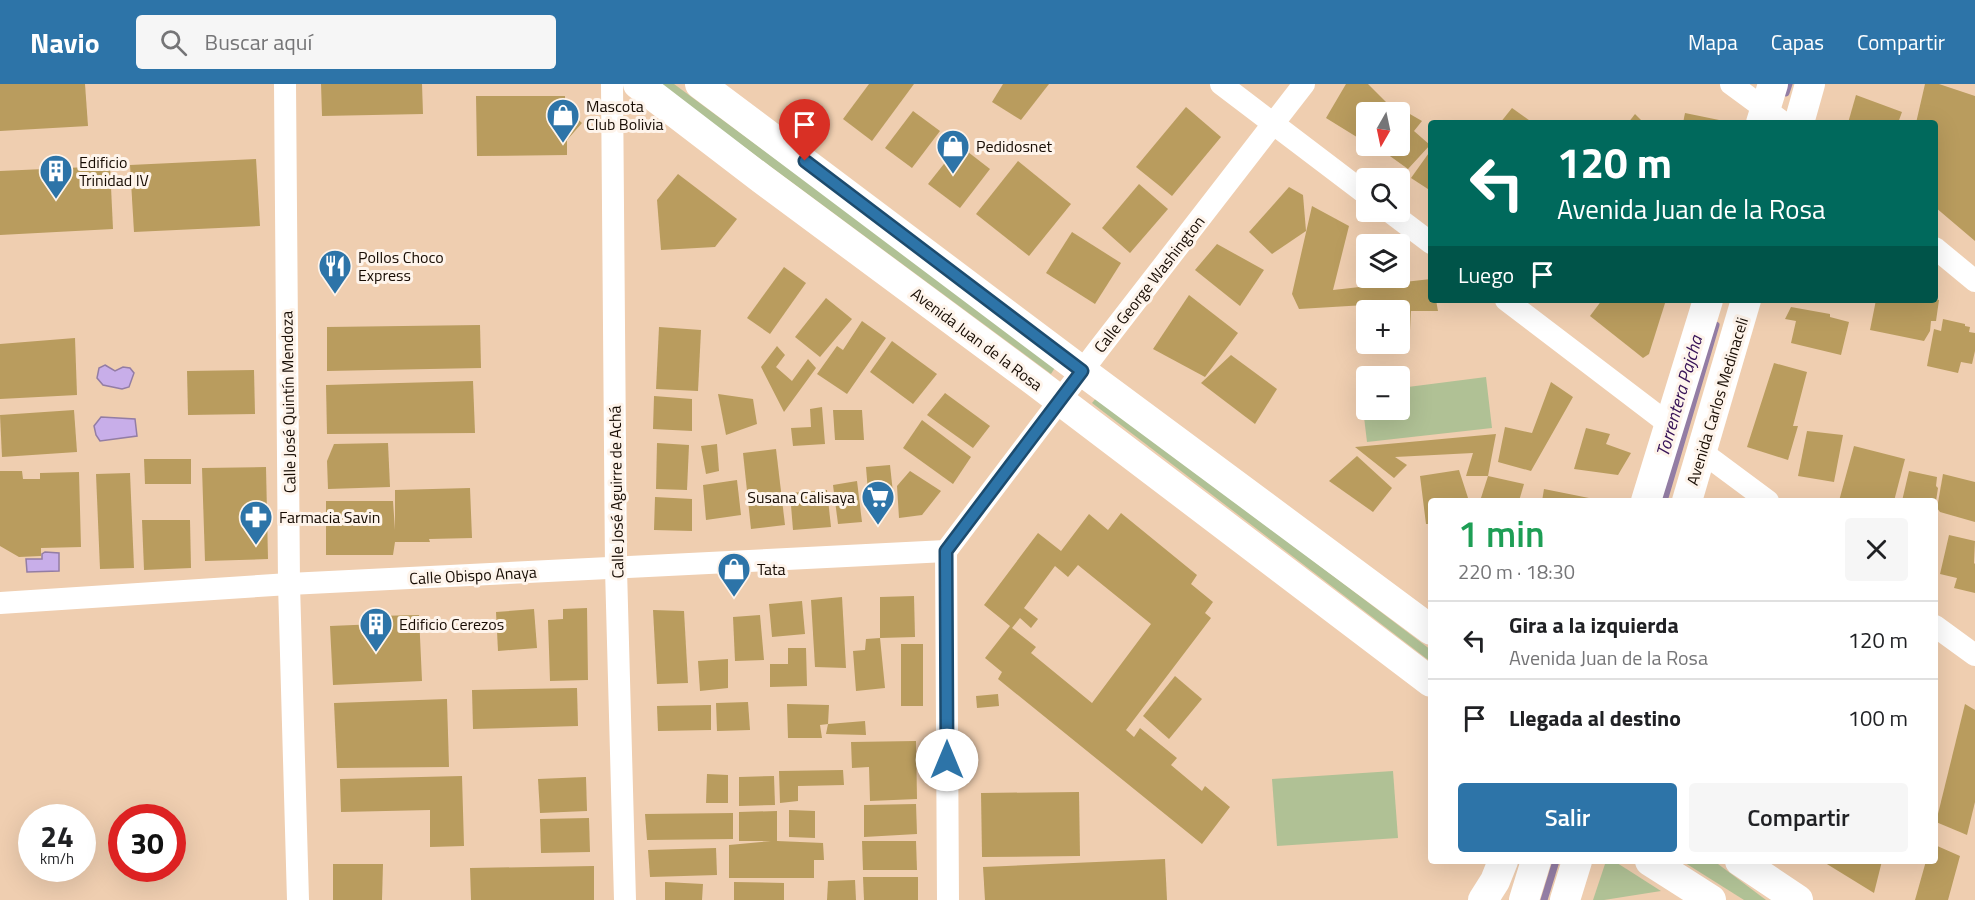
<!DOCTYPE html>
<html lang="es">
<meta charset="utf-8">
<style>
:root{--surface:#fff;--page:#f6f6f6;--text:#202124;--muted:#757577;--line:#e0e0e0;--accent:#2d74a8}
body{margin:0;font-family:"Titillium Web",sans-serif;background:var(--page);color:var(--text);height:100vh;display:flex;flex-direction:column;font-size:22px;white-space:nowrap}
*{box-sizing:border-box;margin:0}
p{font-size:20px;color:var(--muted)}
.icon{flex:none;width:33px;height:33px;fill:none;stroke:currentColor;stroke-width:2;stroke-linecap:round;stroke-linejoin:round}
.map{position:relative;flex:1;overflow:hidden}
.panel{position:absolute;left:1428px;top:414px;width:510px;height:366px;display:flex;flex-direction:column;background:var(--surface);border-radius:6px;box-shadow:0 6px 24px #0002}
.panel>*{flex:none}
.hud{position:absolute;left:1428px;top:36px;width:510px;height:183px;border-radius:6px;box-shadow:0 6px 24px #0002;background:#00695c;color:#fff;overflow:hidden}
.needle{width:39px;rotate:189deg}
.tools{position:absolute;left:1356px;top:18px;display:grid;gap:12px}
.tools a{display:grid;place-items:center;width:54px;height:54px;border-radius:6px;background:var(--surface);box-shadow:0 6px 24px #0002;font-size:30px}
.speed{position:absolute;left:18px;top:720px;display:flex;gap:12px;font-size:30px;font-weight:700;text-align:center}
.speed>*{display:grid;place-content:center;width:78px;height:78px;border-radius:50%;background:var(--surface);box-shadow:0 6px 24px #0002;line-height:1}
.speed small{font-size:15px;font-weight:400}
.speed .limit{border:9px solid #d22;background:#fff;color:#111}
.pin{position:absolute;display:grid;place-items:center;width:51px;height:51px;color:#fff;margin:-62px -26px;border-radius:50% 50% 50% 0;rotate:-45deg;box-shadow:0 0 6px #0007}
.pin .icon{rotate:45deg}
.me{position:absolute;width:66px;margin:-33px;rotate:0deg;stroke-linejoin:round;filter:drop-shadow(0 0 4px #0008)}
.turn{display:flex;align-items:center;gap:21px;height:126px;padding:0 30px;font-size:27px}
.turn .icon{width:78px;height:78px;stroke-width:2.5}
.turn b{display:block;font-size:42px;line-height:51px}
.then{display:flex;align-items:center;height:57px;padding:0 30px;background:#0003;gap:12px;font-size:22px}
.round{display:grid;place-items:center;flex:none;width:63px;height:63px;border-radius:6px;background:var(--page)}
.headline{display:flex;align-items:center;justify-content:space-between;height:102px;padding:0 30px}
h1{font-size:36px;font-weight:600;line-height:45px;color:#1e9e55}
.primary-button{display:flex;gap:12px;margin-top:auto;padding:12px 30px}
.primary-button a{flex:1;height:69px;border-radius:6px;background:var(--accent);color:#fff;font-size:24px;font-weight:600;line-height:69px;text-align:center}
.primary-button a+a{background:var(--page);color:var(--text)}
ul{padding:0;list-style:none}
li{display:flex;align-items:center;gap:18px;height:78px;padding:0 30px;border-top:2px solid var(--line)}
li div{flex:1}
li b{display:block;font-size:22px}
li em{font-style:normal}
header{display:flex;align-items:center;gap:36px;box-sizing:border-box;height:84px;padding:0 30px;background:var(--accent);color:#fff}
header strong{font-size:28px}
nav{display:flex;gap:33px;margin-inline-start:auto;font-size:21px}
.search{width:420px;height:54px;background:var(--page);display:flex;align-items:center;gap:15px;box-sizing:border-box;padding:0 21px;border-radius:6px;color:var(--muted);font-size:22px}
.map>svg:first-child{display:block}
</style>
<header>
<strong>Navio</strong>
<div class="search"><svg class="icon" aria-label="search" viewBox="0 0 24 24"><circle cx="10" cy="10" r="6"/><path d="M15 15l6 6"/></svg>Buscar aquí</div>
<nav><a>Mapa</a><a>Capas</a><a>Compartir</a></nav>
</header>
<div class="map">
<svg width="1975" height="816" viewBox="0 0 1975 816">
<rect width="100%" height="100%" fill="#efceb0"/>
<g fill="#b0c195">
<path d="M659,0H674L1056,282L1051,290Z"/>
<path d="M1486,293L1492,344L1367,358L1361,308H1366V326H1400V304Z"/>
<path d="M1097,313L1431,566V578L1092,319Z"/>
<path d="M1393,687L1398,754L1277,762L1272,695Z"/>
<path d="M1606,777H1614L1661,807L1604,816H1593Z"/>
<path d="M1682,777H1714L1766,816H1744Z"/>
</g>
<g fill="#c8aee9" stroke="#937da4" stroke-width="1.5">
<path d="M105,281L115,287L123,283L130,284L134,289L129,303L122,305L103,301L97,294L99,284Z"/>
<path d="M101,333L135,335L137,352L100,357L96,351L94,342Z"/>
<path d="M45,468L59,469V487L27,488L26,475H42V470Z"/>
</g>
<g fill="none" stroke-linecap="round" stroke-linejoin="round">
<g stroke="#937da4" stroke-width="7">
<path d="M1786,9L1789,0"/>
<path d="M1664,417L1716,241"/>
<path d="M1544,816L1556,777"/>
</g>
</g>
<g fill="#b99c5e" fill-rule="evenodd">
<path d="M0,0H85L88,42L0,47Z"/>
<path d="M321,0H422L423,30L322,32Z"/>
<path d="M869,0H914L872,57L843,35Z"/>
<path d="M1003,0H1049L1021,36L992,18Z"/>
<path d="M1346,0H1368L1388,20L1381,28H1366V46L1360,55L1326,34Z"/>
<path d="M1925,0H1939L1975,12V157L1935,123V39H1916Z"/>
<path d="M1856,11L1902,28L1898,39H1848Z"/>
<path d="M476,12H565V24L582,39L567,56V71L477,72Z"/>
<path d="M1396,22L1422,37L1414,47L1430,61L1408,85L1376,62H1400V28H1392Z"/>
<path d="M1186,23L1221,53L1172,112L1136,83Z"/>
<path d="M1512,24L1533,39H1500Z"/>
<path d="M913,27L940,47L912,84L885,64Z"/>
<path d="M1685,29L1724,37V39H1683Z"/>
<path d="M1635,30L1644,39H1628Z"/>
<path d="M959,61L990,85L960,124L928,100Z"/>
<path d="M1431,66V107L1411,94Z"/>
<path d="M256,75L260,142L134,148L130,81Z"/>
<path d="M1018,77L1071,120L1029,172L976,130Z"/>
<path d="M110,82L113,145L0,151V87Z"/>
<path d="M678,90L737,135L715,163L661,166L657,116Z"/>
<path d="M1139,100L1168,125L1130,169L1102,144Z"/>
<path d="M1289,103L1303,111L1306,147L1272,170L1249,148Z"/>
<path d="M1312,122L1349,142L1333,206L1431,195V216H1436L1438,227H1411L1410,246H1400V226H1384L1382,220L1299,225L1292,210Z"/>
<path d="M1072,148L1121,179L1095,220L1046,189Z"/>
<path d="M1217,160L1264,186L1240,222L1195,186Z"/>
<path d="M784,183L806,199L770,250L747,234Z"/>
<path d="M1189,211L1238,249L1205,293L1153,265Z"/>
<path d="M826,214L852,235L820,273L795,253Z"/>
<path d="M1935,215L1939,216L1936,237H1931L1930,247L1924,257L1870,246L1876,216Z"/>
<path d="M1602,216H1666L1649,270L1643,274L1590,232Z"/>
<path d="M1791,223L1830,230V233L1849,238L1841,271L1791,259L1796,237L1785,235Z"/>
<path d="M1943,235L1965,240V242L1970,243L1969,248L1975,249V267L1972,280L1961,278L1958,289L1927,282L1934,245L1941,247Z"/>
<path d="M862,237L886,254L847,310L817,290L837,262L843,266Z"/>
<path d="M480,241L481,284L327,287V243Z"/>
<path d="M659,243L701,246L698,307L656,305Z"/>
<path d="M75,254L77,311L0,315V260Z"/>
<path d="M892,257L937,290L913,320L870,288Z"/>
<path d="M777,262L785,271L776,283L792,297L808,275L816,284L784,328L761,283Z"/>
<path d="M1231,271L1277,305L1255,340L1201,299Z"/>
<path d="M1774,279L1807,288L1793,342H1798L1788,376L1747,363Z"/>
<path d="M254,286L255,330L188,331L187,287Z"/>
<path d="M473,297L475,349L327,350L326,301Z"/>
<path d="M1551,298L1573,313L1531,387L1498,378L1505,343L1532,349Z"/>
<path d="M945,309L990,342L973,364L927,331Z"/>
<path d="M718,310L753,315L757,340L726,351Z"/>
<path d="M654,312L692,315V347L653,345Z"/>
<path d="M822,323L825,360L793,362L791,344L811,343L810,325Z"/>
<path d="M74,326L77,368L2,373L0,331Z"/>
<path d="M833,326H862L864,356H835Z"/>
<path d="M922,336L971,373L953,400L903,364Z"/>
<path d="M1586,344L1610,350L1606,360L1631,369L1618,391L1574,385Z"/>
<path d="M1807,347L1843,351L1834,398L1798,392Z"/>
<path d="M1496,350L1488,392H1466L1473,369L1395,373L1407,381L1394,394L1355,363Z"/>
<path d="M388,359L390,403L328,405L327,377L334,360Z"/>
<path d="M657,359L689,361L687,406L656,405Z"/>
<path d="M717,360L719,387L706,390L701,362Z"/>
<path d="M1854,362L1905,375L1894,417H1839Z"/>
<path d="M776,365L785,441L751,445L743,369Z"/>
<path d="M1357,372L1392,404L1373,428L1329,397Z"/>
<path d="M144,375H191V400H145Z"/>
<path d="M890,381L894,418L869,420L866,383Z"/>
<path d="M266,383L268,475L205,477L202,384Z"/>
<path d="M1459,386L1469,417H1431V440H1426L1420,392Z"/>
<path d="M0,387H22L23,395H40V389L79,388L81,463L41,464V472L19,473L0,462Z"/>
<path d="M910,387L941,407L922,431L899,434L897,402Z"/>
<path d="M1909,387L1937,393L1936,402L1938,404L1936,417H1902Z"/>
<path d="M130,389L134,484L100,485L96,390Z"/>
<path d="M1943,390L1975,398V438L1940,428L1937,424Z"/>
<path d="M1488,392L1524,400L1519,417H1480Z"/>
<path d="M737,396L741,431L706,436L703,401Z"/>
<path d="M857,397L862,438L838,440L833,401Z"/>
<path d="M470,404L472,454L429,455L430,458H395L393,471H326V417H393L395,446V406Z"/>
<path d="M1544,405L1599,416V417H1542Z"/>
<path d="M827,406L831,443L793,446L790,409Z"/>
<path d="M655,413L692,415V447L654,446Z"/>
<path d="M1121,429L1197,491L1191,500L1213,518L1205,529L1211,534L1126,646L1134,653L1140,644L1177,674L1171,681L1202,707L1205,702L1230,723L1202,760L998,595L1002,588L985,574L1010,542L984,521L1038,449L1061,467L1089,430L1108,446ZM1078,481L1151,540L1092,619L1031,569L1036,563L1012,544L1020,534L1031,544L1038,535L1024,524L1055,482L1068,493Z"/>
<path d="M142,436H190L191,484L144,486Z"/>
<path d="M1949,451L1975,457L1974,479L1975,480V509L1954,504L1957,494L1940,490Z"/>
<path d="M914,512L915,553L880,554V513Z"/>
<path d="M842,513L846,584L815,583L811,516Z"/>
<path d="M802,517L805,550L772,553L769,520Z"/>
<path d="M587,524L588,596L550,597L548,536L563,535V525Z"/>
<path d="M534,525L537,564L498,567L496,528Z"/>
<path d="M653,526L684,527L688,599L657,600Z"/>
<path d="M419,531L422,597L333,601L330,542L378,540L377,532Z"/>
<path d="M760,531L764,576L735,577L733,533Z"/>
<path d="M880,554L885,604L856,607L853,567L865,566L866,555Z"/>
<rect x="901" y="560" width="22" height="62"/>
<path d="M788,564H806L807,602L770,603V580H788Z"/>
<path d="M728,575V604L700,607L698,577Z"/>
<path d="M1175,592L1202,615L1169,655L1143,632Z"/>
<path d="M577,604L578,642L473,645L472,606Z"/>
<path d="M998,610L999,622L977,624L976,612Z"/>
<path d="M447,615L449,683L337,684L334,619Z"/>
<path d="M748,618L750,646L717,647L716,619Z"/>
<path d="M787,620L829,621L828,640L820,641L822,654H788Z"/>
<path d="M1965,620L1975,626V718L1967,751L1936,738Z"/>
<path d="M711,621V646L658,647L657,622Z"/>
<path d="M865,637L866,651L826,650L828,640Z"/>
<path d="M916,657L917,715L870,717L869,683L852,684L851,658Z"/>
<path d="M843,686L844,701L798,702V717L780,719L779,687Z"/>
<path d="M707,690L728,691V719H706Z"/>
<path d="M462,692L464,762L430,763V726L341,728L340,695Z"/>
<path d="M774,692L775,721L739,722V693Z"/>
<path d="M586,693L587,727L540,729L538,695Z"/>
<path d="M1079,708L1080,772L982,773L981,709Z"/>
<path d="M916,720L917,750L864,753V721Z"/>
<path d="M789,726L815,727V754L789,753Z"/>
<path d="M777,727V757L823,759L824,776H814V794H729V761L771,757H739V728Z"/>
<path d="M733,729V755L647,756L645,730Z"/>
<path d="M589,734L590,768L541,769L540,735Z"/>
<path d="M862,757H916L917,786H863Z"/>
<path d="M1935,761L1960,772L1948,816H1915L1926,777H1935Z"/>
<path d="M716,764L717,791L650,793L648,766Z"/>
<path d="M1165,775L1167,816H985L983,783Z"/>
<path d="M1822,777H1882L1874,809Z"/>
<path d="M333,780H383L382,816H333Z"/>
<path d="M594,782V816H471L470,784Z"/>
<path d="M863,793H918V816H864Z"/>
<path d="M855,796L856,816H827L828,797Z"/>
<path d="M665,798L703,800L702,816H665Z"/>
<path d="M734,798L784,799V816H734Z"/>
</g>
<g fill="none" stroke-linecap="round" stroke-linejoin="round">
<g stroke="#fff" stroke-width="22">
<path d="M285,0L289,500L298,816"/>
<path d="M612,0L616,485L625,816"/>
<path d="M1221,0L1366,110"/>
<path d="M1731,0L1784,39"/>
<path d="M1390,128L1431,159"/>
<path d="M1935,164L1975,197"/>
<path d="M1506,216L1670,341"/>
<path d="M1702,368L1768,417"/>
<path d="M0,519L289,500L946,467"/>
<path d="M1935,542L1975,571"/>
<path d="M948,816L946,467L1098,266L1304,0"/>
</g>
<g stroke="#fff" stroke-width="30">
<path d="M638,0L762,95L1037,299L1431,598"/>
<path d="M700,0L1082,287L1431,546"/>
<path d="M1761,39L1773,0"/>
<path d="M1799,39L1810,0"/>
<path d="M1646,417L1708,216"/>
<path d="M1687,417L1746,216"/>
<path d="M1650,777L1711,816"/>
<path d="M1740,777L1798,816"/>
<path d="M1483,816L1495,797L1503,777"/>
<path d="M1524,816L1536,777"/>
<path d="M1565,816L1577,777"/>
</g>
</g>
<g fill="none" stroke-linecap="round" stroke-linejoin="round">
<g stroke="#1d4b6d" stroke-width="15">
<path id="route" d="M805,77L1082,287L946,467L947,676"/>
</g>
<use href="#route" stroke="#2d74a8" stroke-width="10"/>
</g>
<defs>
<g id="shop-pin" transform="scale(1.725)"><path d="M0 17L-7.5 6A9.5 9.5 0 1 1 7.5 6Z" fill="#2d74a8" stroke="#fef4eb"/><path d="M-5-2.5h2.3a2.7 3.5 0 0 1 5.4 0H5L5.5 6h-11ZM-1.5-2.5h3a1.5 2.3 0 0 0-3 0Z" fill="#fff"/></g>
<g id="building-pin" transform="scale(1.725)"><path d="M0 17L-7.5 6A9.5 9.5 0 1 1 7.5 6Z" fill="#2d74a8" stroke="#fef4eb"/><path d="M-4-6H4V6H1V3H-1V6H-4ZM-2.5-4.3h1.7v1.8h-1.7ZM.8-4.3h1.7v1.8H.8ZM-2.5-1h1.7V.8h-1.7ZM.8-1h1.7V.8H.8Z" fill="#fff"/></g>
<g id="restaurant-pin" transform="scale(1.725)"><path d="M0 17L-7.5 6A9.5 9.5 0 1 1 7.5 6Z" fill="#2d74a8" stroke="#fef4eb"/><path d="M-5-6h1v4h1v-4h1v4h1v-4h1v5L-1.5 .5V6h-2V.5L-5-1ZM5-6V6H3V1.5H1.5Q1.5-4 5-6Z" fill="#fff"/></g>
<g id="supermarket-pin" transform="scale(1.725)"><path d="M0 17L-7.5 6A9.5 9.5 0 1 1 7.5 6Z" fill="#2d74a8" stroke="#fef4eb"/><path d="M-6-5.5h2.5l.6 2H6L4.5 2H-2.5L-4.4-4H-6ZM-1.5 3.2a1.3 1.3 0 1 0 .1 0ZM3 3.2a1.3 1.3 0 1 0 .1 0Z" fill="#fff"/></g>
<g id="pharmacy-pin" transform="scale(1.725)"><path d="M0 17L-7.5 6A9.5 9.5 0 1 1 7.5 6Z" fill="#2d74a8" stroke="#fef4eb"/><path d="M-2-6h4v4h4v4h-4v4h-4v-4h-4v-4h4Z" fill="#fff"/></g>
</defs>
<g fill-rule="evenodd">
<use href="#shop-pin" x="563" y="31"/>
<use href="#shop-pin" x="953" y="62"/>
<use href="#building-pin" x="56" y="87"/>
<use href="#restaurant-pin" x="335" y="182"/>
<use href="#supermarket-pin" x="878" y="413"/>
<use href="#pharmacy-pin" x="256" y="433"/>
<use href="#shop-pin" x="734" y="485"/>
<use href="#building-pin" x="376" y="540"/>
</g>
<g text-anchor="middle" dominant-baseline="central" stroke-width="6" stroke-linejoin="round" paint-order="stroke">
<g font-size="16" fill="#170c03" stroke="#fef4eb" text-anchor="start">
<text x="586" y="22">Mascota<tspan x="586" dy="18">Club Bolivia</tspan></text>
<text x="976" y="62">Pedidosnet</text>
<text x="79" y="78">Edificio<tspan x="79" dy="18">Trinidad IV</tspan></text>
<text x="358" y="173">Pollos Choco<tspan x="358" dy="18">Express</tspan></text>
<text x="855" y="413" text-anchor="end">Susana Calisaya</text>
<text x="279" y="433">Farmacia Savin</text>
<text x="757" y="485">Tata</text>
<text x="399" y="540">Edificio Cerezos</text>
</g>
<g font-size="16" fill="#170c03" stroke="#fef4eb">
<text transform="translate(1149 200) rotate(-52)">Calle George Washington</text>
<text transform="translate(977 255) rotate(37)">Avenida Juan de la Rosa</text>
<text transform="translate(1717 317) rotate(-73)">Avenida Carlos Medinaceli</text>
<text transform="translate(288 318) rotate(-91)">Calle José Quintín Mendoza</text>
<text transform="translate(616 408) rotate(-91)">Calle José Aguirre de Achá</text>
<text transform="translate(473 491) rotate(-3)">Calle Obispo Anaya</text>
</g>
<g font-size="18" font-style="italic" fill="#371257" stroke="#fef4eb">
<text transform="translate(1679 312) rotate(-74)">Torrentera Pajcha</text>
</g>
</g>
</svg>
<div class="tools">
<a><svg class="needle" viewBox="-14 -14 28 28"><path d="M0-13l5 13h-10z" fill="#e53935"/><path d="M0 13l5-13h-10z" fill="#757577"/></svg></a>
<a><svg class="icon" aria-label="search" viewBox="0 0 24 24"><circle cx="10" cy="10" r="6"/><path d="M15 15l6 6"/></svg></a>
<a><svg class="icon" aria-label="layers" viewBox="0 0 24 24"><path d="M12 4l9 5-9 5-9-5zM3 14l9 5 9-5"/></svg></a>
<a>+</a>
<a>−</a>
</div>
<div class="speed"><div>24<small>km/h</small></div><div class="limit">30</div></div>
<div class="pin" style="left:805px;top:77px;background:#d93025"><svg class="icon" aria-label="arrive" viewBox="0 0 24 24"><path d="M6 21V4h12l-3 4 3 4H6"/></svg></div>
<svg class="me" style="left:947px;top:676px" viewBox="-20 -20 40 40"><circle r="19" fill="#fff"/><path d="M0-13L10 11 0 6-10 11z" fill="#2d74a8"/></svg>
<div class="hud">
<div class="turn"><svg class="icon" aria-label="left" viewBox="0 0 24 24"><path d="M17 20v-9H6M10 6l-5 5 5 5"/></svg><div><b>120 m</b>Avenida Juan de la Rosa</div></div>
<div class="then">Luego<svg class="icon" aria-label="arrive" viewBox="0 0 24 24"><path d="M6 21V4h12l-3 4 3 4H6"/></svg></div>
</div>
<section class="panel">
<div class="headline"><div><h1>1 min</h1><p>220 m · 18:30</p></div><a class="round"><svg class="icon" aria-label="close" viewBox="0 0 24 24"><path d="M6 6l12 12M18 6L6 18"/></svg></a></div>
<ul>
<li><svg class="icon" aria-label="left" viewBox="0 0 24 24"><path d="M17 20v-9H6M10 6l-5 5 5 5"/></svg><div><b>Gira a la izquierda</b><p>Avenida Juan de la Rosa</p></div><em>120 m</em></li>
<li><svg class="icon" aria-label="arrive" viewBox="0 0 24 24"><path d="M6 21V4h12l-3 4 3 4H6"/></svg><div><b>Llegada al destino</b></div><em>100 m</em></li>
</ul>
<div class="primary-button"><a>Salir</a><a>Compartir</a></div>
</section>
</div>
